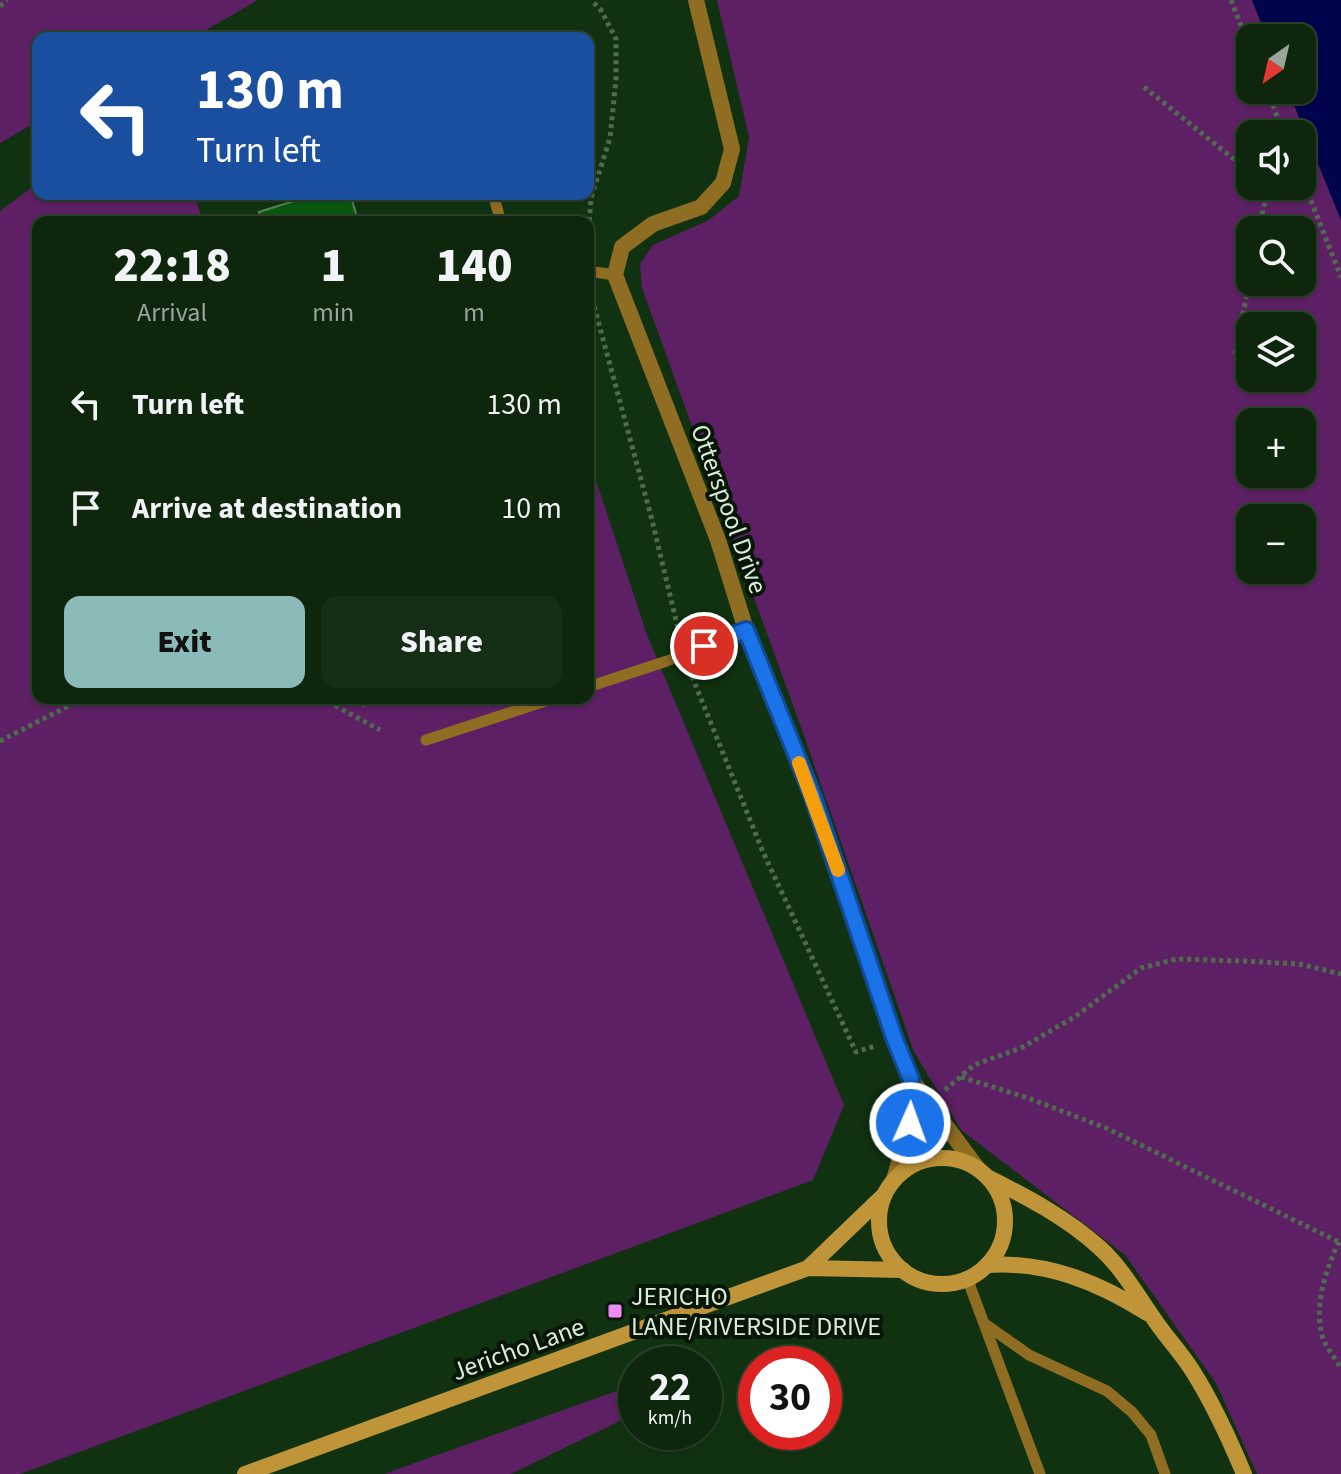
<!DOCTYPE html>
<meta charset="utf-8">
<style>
:root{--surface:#0d260c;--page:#162e15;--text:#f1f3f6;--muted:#9aa59d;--line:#2d432d;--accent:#8bbbb9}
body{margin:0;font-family:"Source Sans 3",sans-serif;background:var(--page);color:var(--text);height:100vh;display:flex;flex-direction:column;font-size:30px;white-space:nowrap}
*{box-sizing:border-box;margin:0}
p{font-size:26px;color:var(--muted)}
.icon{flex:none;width:44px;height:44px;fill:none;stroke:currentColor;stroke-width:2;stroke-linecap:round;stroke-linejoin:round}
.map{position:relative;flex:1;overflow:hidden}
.side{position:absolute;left:32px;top:216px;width:562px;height:488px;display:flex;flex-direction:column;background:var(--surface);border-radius:16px;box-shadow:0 2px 6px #0004,0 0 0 2px var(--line)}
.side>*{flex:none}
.banner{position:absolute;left:32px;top:32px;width:562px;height:168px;border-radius:16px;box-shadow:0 2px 6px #0004,0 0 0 2px var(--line);background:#1a4fa0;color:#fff;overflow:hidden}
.needle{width:52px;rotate:214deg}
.controls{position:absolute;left:1236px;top:24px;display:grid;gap:16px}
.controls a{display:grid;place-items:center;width:80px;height:80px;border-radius:16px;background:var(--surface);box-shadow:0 2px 6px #0004,0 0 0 2px var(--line);font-size:40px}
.speed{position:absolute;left:618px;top:1346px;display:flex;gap:16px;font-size:40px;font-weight:700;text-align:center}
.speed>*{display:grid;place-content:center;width:104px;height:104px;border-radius:50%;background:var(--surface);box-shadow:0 2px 6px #0004,0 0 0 2px var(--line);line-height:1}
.speed small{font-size:20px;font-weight:400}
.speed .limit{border:12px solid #d22;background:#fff;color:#111}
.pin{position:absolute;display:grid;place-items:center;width:68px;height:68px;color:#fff;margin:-34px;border:4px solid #fff;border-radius:50%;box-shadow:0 2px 8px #0007}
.me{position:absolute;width:88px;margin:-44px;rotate:2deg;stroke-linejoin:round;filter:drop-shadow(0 0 6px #0008)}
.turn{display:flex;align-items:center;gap:28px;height:168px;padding:0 32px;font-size:36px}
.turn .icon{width:104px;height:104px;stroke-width:2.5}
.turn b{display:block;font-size:56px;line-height:68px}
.eta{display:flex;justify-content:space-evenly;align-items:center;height:136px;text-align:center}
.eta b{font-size:48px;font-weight:800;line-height:56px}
.action{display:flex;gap:16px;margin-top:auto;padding:16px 32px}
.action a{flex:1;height:92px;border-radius:16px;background:var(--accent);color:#111;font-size:32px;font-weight:800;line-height:92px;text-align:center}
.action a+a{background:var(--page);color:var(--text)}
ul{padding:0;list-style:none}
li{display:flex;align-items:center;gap:24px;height:104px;padding:0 32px}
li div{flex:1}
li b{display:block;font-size:30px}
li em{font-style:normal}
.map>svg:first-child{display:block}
</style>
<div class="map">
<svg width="1341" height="1474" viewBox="0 0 1341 1474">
<rect width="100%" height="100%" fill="#113210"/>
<g fill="#5d2064" fill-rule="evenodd">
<path d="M0,0H258L192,38H38V121L0,143Z"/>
<path d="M717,0H1252L1267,38H1250V90H1288L1341,220V1474H1257L1216,1383L1125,1255L961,1130L914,1052L803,733L642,288L640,264L653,245L709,220L739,196L749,137ZM1250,134H1302V186H1250ZM1250,230H1302V282H1250ZM1250,326H1302V378H1250ZM1250,422H1302V474H1250ZM1250,518H1302V570H1250Z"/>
<path d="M38,183V194H194L203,222H38V698H588V456L647,635L844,1105L813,1180L20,1474H0V211Z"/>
<path d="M636,1384V1413L511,1474H384Z"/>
</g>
<path fill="#00044d" d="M1252,0H1341V220L1288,90H1302V38H1267Z"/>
<g fill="#08580d" stroke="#5b7f59" stroke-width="2">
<path d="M316,194H350L358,220L262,222L259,212Z"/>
<path d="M360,698H388L363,706Z"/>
</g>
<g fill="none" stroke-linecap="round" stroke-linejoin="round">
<g stroke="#4f6c4e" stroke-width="5" stroke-dasharray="4 4" stroke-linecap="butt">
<path d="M1231,0L1250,48"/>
<path d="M0,6L7,0"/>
<path d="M1144,87L1250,172"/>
<path d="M1267,90L1284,134"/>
<path d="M1302,178L1341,277"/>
<path d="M1259,230L1268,186"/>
<path d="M588,237L591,198L610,138L616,79V39L601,10L591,0"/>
<path d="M590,291L652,520L680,637"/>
<path d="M1235,354L1250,278"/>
<path d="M689,669L763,852L856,1052L875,1046"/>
<path d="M321,698L380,730"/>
<path d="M0,741L84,698"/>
<path d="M961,1077L1028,1098L1106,1128L1341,1243"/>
<path d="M945,1090L974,1065L1021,1048L1076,1016L1141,968L1177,959L1243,961L1300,964L1341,974"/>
<path d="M1339,1242C1326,1268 1314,1305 1322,1335C1325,1346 1335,1358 1341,1368"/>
</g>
<g stroke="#8f6d23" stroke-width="11">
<path d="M493,194L501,222"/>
<path d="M588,271L615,275"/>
<path d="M588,687L667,661L746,630"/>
<path d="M426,740L555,698"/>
<path d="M967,1278L1040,1474"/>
<path d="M985,1324L1029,1355L1107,1391L1132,1412L1151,1435L1165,1474"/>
</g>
<g stroke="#8f6d23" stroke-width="16">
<path d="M696,0L732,149L723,183L701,207L653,224L622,247L615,275L718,540L746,630L812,794L895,1040L911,1079L978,1169"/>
<path d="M894,1180L910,1123L911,1079"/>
</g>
<g stroke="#c09539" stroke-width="16">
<circle cx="942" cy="1221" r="63"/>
<path d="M987,1177C1027,1197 1067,1218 1100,1248C1122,1268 1135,1292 1152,1316C1164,1335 1180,1351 1192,1370C1213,1403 1229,1438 1244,1474"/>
<path d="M987,1265C1046,1261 1098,1282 1147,1313"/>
<path d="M808,1268L884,1195"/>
<path d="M245,1474L808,1268L903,1270"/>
</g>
</g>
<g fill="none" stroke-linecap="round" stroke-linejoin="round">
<g stroke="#114b97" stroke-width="20">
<path id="route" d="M704,646L746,630L812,794L895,1040L911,1079L910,1123"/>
</g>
<use href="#route" stroke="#1a73e8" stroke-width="14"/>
<path stroke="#f59e0b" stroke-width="14" d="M799,763L838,870"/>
</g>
<rect fill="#ed8cf9" stroke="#081608" stroke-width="3" x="607" y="1303" width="16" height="16" rx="4"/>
<g text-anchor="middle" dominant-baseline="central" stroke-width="8" stroke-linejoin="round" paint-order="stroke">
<g font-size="26" fill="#d8ecd7" stroke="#081608">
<text transform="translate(729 509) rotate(70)">Otterspool Drive</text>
<text transform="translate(518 1349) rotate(-20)">Jericho Lane</text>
</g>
<g font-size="26" fill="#d8ecd7" stroke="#081608" text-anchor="start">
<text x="631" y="1296">JERICHO<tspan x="631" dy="30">LANE/RIVERSIDE DRIVE</tspan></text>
</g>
</g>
</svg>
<div class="controls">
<a><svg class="needle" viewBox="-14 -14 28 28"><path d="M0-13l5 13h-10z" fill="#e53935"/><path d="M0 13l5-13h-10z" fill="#9aa59d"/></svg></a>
<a><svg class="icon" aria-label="sound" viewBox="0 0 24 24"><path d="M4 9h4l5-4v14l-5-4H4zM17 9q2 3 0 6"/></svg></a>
<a><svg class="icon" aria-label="search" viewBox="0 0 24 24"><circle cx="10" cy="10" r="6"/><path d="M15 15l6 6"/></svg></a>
<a><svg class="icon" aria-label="layers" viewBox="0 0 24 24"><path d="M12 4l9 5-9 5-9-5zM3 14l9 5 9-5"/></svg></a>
<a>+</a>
<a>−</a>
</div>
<div class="speed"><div>22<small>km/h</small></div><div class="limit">30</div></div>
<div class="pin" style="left:704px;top:646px;background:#d93025"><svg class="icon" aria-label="arrive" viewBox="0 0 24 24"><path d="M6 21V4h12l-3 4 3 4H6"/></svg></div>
<svg class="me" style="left:910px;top:1123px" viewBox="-20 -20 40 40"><circle r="17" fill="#1a73e8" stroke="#fff" stroke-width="3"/><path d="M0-11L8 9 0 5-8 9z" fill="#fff"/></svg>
<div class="banner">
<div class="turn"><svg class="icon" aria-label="left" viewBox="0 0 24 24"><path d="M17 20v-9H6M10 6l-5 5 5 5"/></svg><div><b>130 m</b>Turn left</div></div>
</div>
<section class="side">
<div class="eta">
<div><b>22:18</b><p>Arrival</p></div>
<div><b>1</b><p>min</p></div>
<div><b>140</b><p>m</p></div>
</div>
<ul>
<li><svg class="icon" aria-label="left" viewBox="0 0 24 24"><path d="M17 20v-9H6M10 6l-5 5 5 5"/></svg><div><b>Turn left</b></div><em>130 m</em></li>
<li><svg class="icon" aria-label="arrive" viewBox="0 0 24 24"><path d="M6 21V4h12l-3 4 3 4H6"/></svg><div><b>Arrive at destination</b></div><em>10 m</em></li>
</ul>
<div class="action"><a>Exit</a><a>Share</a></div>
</section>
</div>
